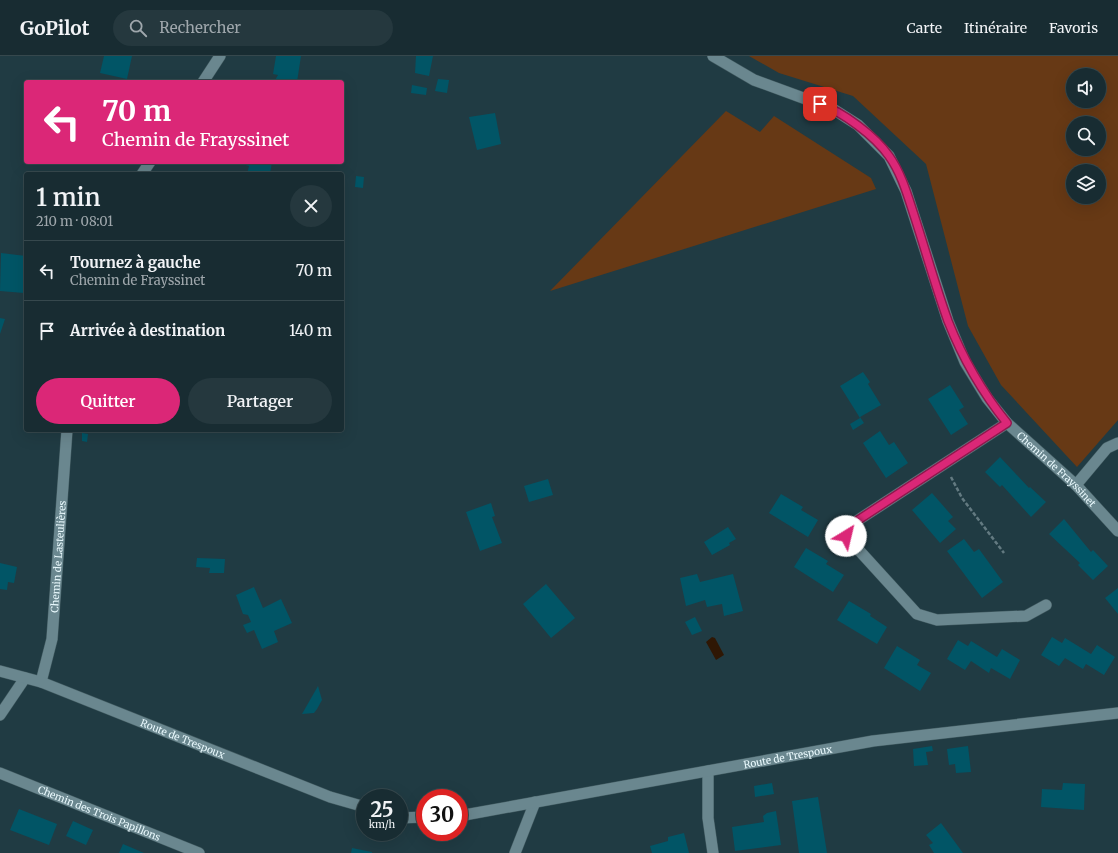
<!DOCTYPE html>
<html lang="fr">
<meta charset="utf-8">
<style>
:root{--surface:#182c32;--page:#25383e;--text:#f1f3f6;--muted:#9fa7ac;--line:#36484d;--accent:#db2777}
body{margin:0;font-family:Merriweather,serif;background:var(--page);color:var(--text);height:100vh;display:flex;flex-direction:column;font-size:15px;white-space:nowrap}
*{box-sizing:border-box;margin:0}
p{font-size:13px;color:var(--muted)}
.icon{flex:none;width:22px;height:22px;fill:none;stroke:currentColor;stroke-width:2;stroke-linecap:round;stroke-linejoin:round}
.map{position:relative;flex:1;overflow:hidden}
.drawer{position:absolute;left:24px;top:116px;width:320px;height:260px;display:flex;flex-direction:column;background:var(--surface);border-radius:4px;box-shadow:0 4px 16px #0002,0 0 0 1px var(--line)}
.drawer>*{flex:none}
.guide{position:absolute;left:24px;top:24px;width:320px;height:84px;border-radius:4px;box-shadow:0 4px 16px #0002,0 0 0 1px var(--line);background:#db2777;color:#fff;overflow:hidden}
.buttons{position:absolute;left:1066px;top:12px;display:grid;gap:8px}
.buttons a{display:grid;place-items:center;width:40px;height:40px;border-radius:50%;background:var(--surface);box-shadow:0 4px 16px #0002,0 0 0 1px var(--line);font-size:20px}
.speed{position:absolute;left:356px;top:733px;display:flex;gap:8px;font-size:20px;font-weight:700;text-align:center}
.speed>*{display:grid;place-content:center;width:52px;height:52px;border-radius:50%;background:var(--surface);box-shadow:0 4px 16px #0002,0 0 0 1px var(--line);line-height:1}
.speed small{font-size:10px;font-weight:400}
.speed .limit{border:6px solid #d22;background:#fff;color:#111}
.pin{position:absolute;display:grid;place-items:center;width:34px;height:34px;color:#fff;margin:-17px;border-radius:8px;box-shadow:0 2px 6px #0006}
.me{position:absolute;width:44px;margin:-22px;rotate:36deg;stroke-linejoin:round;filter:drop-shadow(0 0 3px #0008)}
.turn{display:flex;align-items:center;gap:14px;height:84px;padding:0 12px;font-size:18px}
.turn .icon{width:52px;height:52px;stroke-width:2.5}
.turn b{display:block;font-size:28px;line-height:34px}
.round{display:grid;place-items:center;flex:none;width:42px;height:42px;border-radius:21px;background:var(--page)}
.summary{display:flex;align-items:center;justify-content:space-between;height:68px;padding:0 12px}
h1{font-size:24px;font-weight:600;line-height:30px}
.cta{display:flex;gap:8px;margin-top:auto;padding:8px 12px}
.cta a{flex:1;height:46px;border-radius:24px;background:var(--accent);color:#fff;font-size:16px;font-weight:600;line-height:46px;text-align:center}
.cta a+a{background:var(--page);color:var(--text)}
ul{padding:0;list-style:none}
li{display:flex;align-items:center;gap:12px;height:60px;padding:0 12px;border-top:1px solid var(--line)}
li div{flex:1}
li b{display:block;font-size:15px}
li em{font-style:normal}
header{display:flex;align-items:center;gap:24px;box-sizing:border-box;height:56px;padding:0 20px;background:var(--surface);border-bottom:1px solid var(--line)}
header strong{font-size:19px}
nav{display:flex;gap:22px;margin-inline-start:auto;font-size:14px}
.search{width:280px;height:36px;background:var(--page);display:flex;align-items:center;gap:10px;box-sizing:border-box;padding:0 14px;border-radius:22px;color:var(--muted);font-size:15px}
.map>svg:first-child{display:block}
</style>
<header>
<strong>GoPilot</strong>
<div class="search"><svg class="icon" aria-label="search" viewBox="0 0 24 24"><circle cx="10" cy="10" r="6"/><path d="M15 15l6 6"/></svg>Rechercher</div>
<nav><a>Carte</a><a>Itinéraire</a><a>Favoris</a></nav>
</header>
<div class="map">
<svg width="1118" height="797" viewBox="0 0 1118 797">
<rect width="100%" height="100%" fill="#203b43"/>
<g fill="#673915" fill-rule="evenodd">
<path d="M749,0H1118V364L1077,411L1001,329L968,270L926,108L853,40L779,17ZM1073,19H1099V45H1073ZM1073,67H1099V93H1073ZM1073,115H1099V141H1073Z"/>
<path d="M726,55L760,76L774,60L871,122L876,133L550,235Z"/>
</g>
<path fill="#2f1704" d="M712,581L715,582L724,599L716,604L706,586Z"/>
<g fill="#015566">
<path d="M104,0H132L127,23L100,17Z"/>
<path d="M276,0H301L297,26H274L278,19L273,18Z"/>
<path d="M416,0H433L429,20L415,17Z"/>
<path d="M438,23L449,24L447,37L435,35Z"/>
<path d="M412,29L427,32L426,39L411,37Z"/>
<path d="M495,57L501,88L477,94L469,61Z"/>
<path d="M242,106H272L270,118H247L249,110L242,108Z"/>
<path d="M356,120L364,121L363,132L355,131Z"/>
<path d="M1,197L26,200L24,237L0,235Z"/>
<path d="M0,262L5,263L0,278Z"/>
<path d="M863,316L870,326L868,328L881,349L860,361L864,367L853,374L850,368L860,362L840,330Z"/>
<path d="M950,329L964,351L959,354L968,368L951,379L928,343Z"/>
<path d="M880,375L889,389L894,386L908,407L886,422L863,387Z"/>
<path d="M82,377L88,378L87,386L82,385Z"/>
<path d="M1000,401L1029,432L1030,431L1046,446L1031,461L1002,429L1000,431L985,416Z"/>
<path d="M548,423L553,439L529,446L524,430Z"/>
<path d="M932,437L953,461L948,465L956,473L940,487L912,454Z"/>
<path d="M781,438L803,451L801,454L818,464L808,481L769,457Z"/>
<path d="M491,447L495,460L492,461L502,487L480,495L466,456Z"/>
<path d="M1064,463L1091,496L1093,494L1108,510L1093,524L1078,509L1080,507L1049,478Z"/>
<path d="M728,471L736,483L729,487L730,489L712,499L704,486Z"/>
<path d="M964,483L974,496L979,493L1003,526L982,542L947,495Z"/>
<path d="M806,492L828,505L826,508L844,519L833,536L794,511Z"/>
<path d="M197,502L225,503L224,517H209L210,512L196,511Z"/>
<path d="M0,507L17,511L14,527L8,526L7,534L0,533Z"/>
<path d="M697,518L700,526L733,518L743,555L724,560L722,548L707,551L705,544L686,550L680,522Z"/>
<path d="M546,528L575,562L551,582L523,548Z"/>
<path d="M254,531L263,552L281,543L292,567L274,575L278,586L262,593L254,574L247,577L243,569L251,566L248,559L243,558L236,539Z"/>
<path d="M1118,532V558L1105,542Z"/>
<path d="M849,545L871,558L870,560L887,571L877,588L837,564Z"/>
<path d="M695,561L702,575L692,579L685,566Z"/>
<path d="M1052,581L1062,587L1065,582L1091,598L1097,589L1115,601L1104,619L1086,608L1083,613L1065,602L1059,610L1041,599Z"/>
<path d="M958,584L968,590L971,585L997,601L1002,593L1020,604L1010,623L991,612L989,617L971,605L965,614L947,603Z"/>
<path d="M897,590L920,604L917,609L931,617L920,635L884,612Z"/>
<path d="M318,630L322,644L317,653L314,657L302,658Z"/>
<path d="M932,690L933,695L926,696L928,709L914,710L913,693Z"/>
<path d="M968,690L971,716L956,717L955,708L949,709L947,693Z"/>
<path d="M772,727L774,738L755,741L754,730Z"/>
<path d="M1063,727L1085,728L1084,754L1041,751L1042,733L1062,734Z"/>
<path d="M818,741L827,797H799L792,745Z"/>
<path d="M19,753L57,768L49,789L10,774Z"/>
<path d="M776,755L781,789L735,795L732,771L764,766L763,760L767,757Z"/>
<path d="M73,765L93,774L86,789L66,780Z"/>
<path d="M941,767L963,797H934L929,789L933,787L926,779Z"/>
<path d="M684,777L689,797H652L650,790L668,785V781Z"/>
<path d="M123,788L144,797H119Z"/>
<path d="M352,792L372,796V797H351Z"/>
</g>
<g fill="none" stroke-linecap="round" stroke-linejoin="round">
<g stroke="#415a60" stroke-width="12">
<g id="minor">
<path id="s1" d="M713,0L754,24L833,53L858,69L889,100L906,135L948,265L965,306L987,342L1007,367L1076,429L1118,475"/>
<path d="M203,26L220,0"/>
<path d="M142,118L150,106"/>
<path d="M1007,367L849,470L846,480L917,558L937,564L1026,560L1046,549"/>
<path d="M1076,429L1107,392L1118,387"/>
<path id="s2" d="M41,626L52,583L67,374"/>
<path d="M0,659L25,622"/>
<path d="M708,715V762L713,797"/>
<path id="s3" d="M0,717L199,797"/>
<path d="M515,797L535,746"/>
</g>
</g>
<g stroke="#415a60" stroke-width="12">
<g id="tertiary">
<path id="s4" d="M0,615L41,626L330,741L365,751"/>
<path id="s5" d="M459,760L873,685L1118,657"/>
<path d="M399,762L425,761"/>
</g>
</g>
<path stroke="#637a81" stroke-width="2.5" stroke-dasharray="4 2" stroke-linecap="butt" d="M951,421L962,442L1004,497"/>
<use href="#minor" stroke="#6a878f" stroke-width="11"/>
<use href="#tertiary" stroke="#6a878f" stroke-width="11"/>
</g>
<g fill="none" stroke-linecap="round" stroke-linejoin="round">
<g stroke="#8e194d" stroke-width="10">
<path id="route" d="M820,48C843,56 875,80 889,100C902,118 908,141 915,162C926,196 936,232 948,265C963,303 982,336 1007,367L849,470L846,480"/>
</g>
<use href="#route" stroke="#db2777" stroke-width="7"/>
</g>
<g text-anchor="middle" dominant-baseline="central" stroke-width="3.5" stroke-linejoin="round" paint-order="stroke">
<g font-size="10" fill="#e8f8fc" stroke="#203b43">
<text stroke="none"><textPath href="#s1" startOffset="567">Chemin de Frayssinet</textPath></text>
<text stroke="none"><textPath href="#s2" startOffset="127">Chemin de Lasteulières</textPath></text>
<text stroke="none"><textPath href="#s4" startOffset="195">Route de Trespoux</textPath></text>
<text stroke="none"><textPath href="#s5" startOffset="334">Route de Trespoux</textPath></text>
<text stroke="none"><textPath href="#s3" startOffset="107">Chemin des Trois Papillons</textPath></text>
</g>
</g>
</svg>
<div class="buttons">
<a><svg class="icon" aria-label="sound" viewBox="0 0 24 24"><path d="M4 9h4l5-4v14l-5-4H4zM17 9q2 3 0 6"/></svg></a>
<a><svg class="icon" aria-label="search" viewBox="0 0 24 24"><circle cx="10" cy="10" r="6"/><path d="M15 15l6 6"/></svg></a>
<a><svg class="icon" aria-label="layers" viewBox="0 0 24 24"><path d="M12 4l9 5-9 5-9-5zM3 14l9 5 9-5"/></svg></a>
</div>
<div class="speed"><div>25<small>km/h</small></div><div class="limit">30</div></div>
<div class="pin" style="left:820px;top:48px;background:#d93025"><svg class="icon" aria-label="arrive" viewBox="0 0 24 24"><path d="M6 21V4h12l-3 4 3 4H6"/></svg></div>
<svg class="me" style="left:846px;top:480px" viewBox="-20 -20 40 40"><circle r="19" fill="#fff"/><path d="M0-13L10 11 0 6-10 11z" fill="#db2777"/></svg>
<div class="guide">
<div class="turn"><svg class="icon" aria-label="left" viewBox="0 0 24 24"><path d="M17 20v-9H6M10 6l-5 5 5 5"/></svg><div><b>70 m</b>Chemin de Frayssinet</div></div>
</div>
<section class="drawer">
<div class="summary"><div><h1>1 min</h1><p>210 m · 08:01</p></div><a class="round"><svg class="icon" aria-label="close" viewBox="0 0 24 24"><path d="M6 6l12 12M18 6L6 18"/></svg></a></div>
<ul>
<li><svg class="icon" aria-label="left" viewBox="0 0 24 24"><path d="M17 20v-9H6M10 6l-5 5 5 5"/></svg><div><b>Tournez à gauche</b><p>Chemin de Frayssinet</p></div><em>70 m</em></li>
<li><svg class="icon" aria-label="arrive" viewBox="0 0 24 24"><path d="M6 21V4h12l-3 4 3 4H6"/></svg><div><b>Arrivée à destination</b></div><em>140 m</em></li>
</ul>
<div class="cta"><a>Quitter</a><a>Partager</a></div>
</section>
</div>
